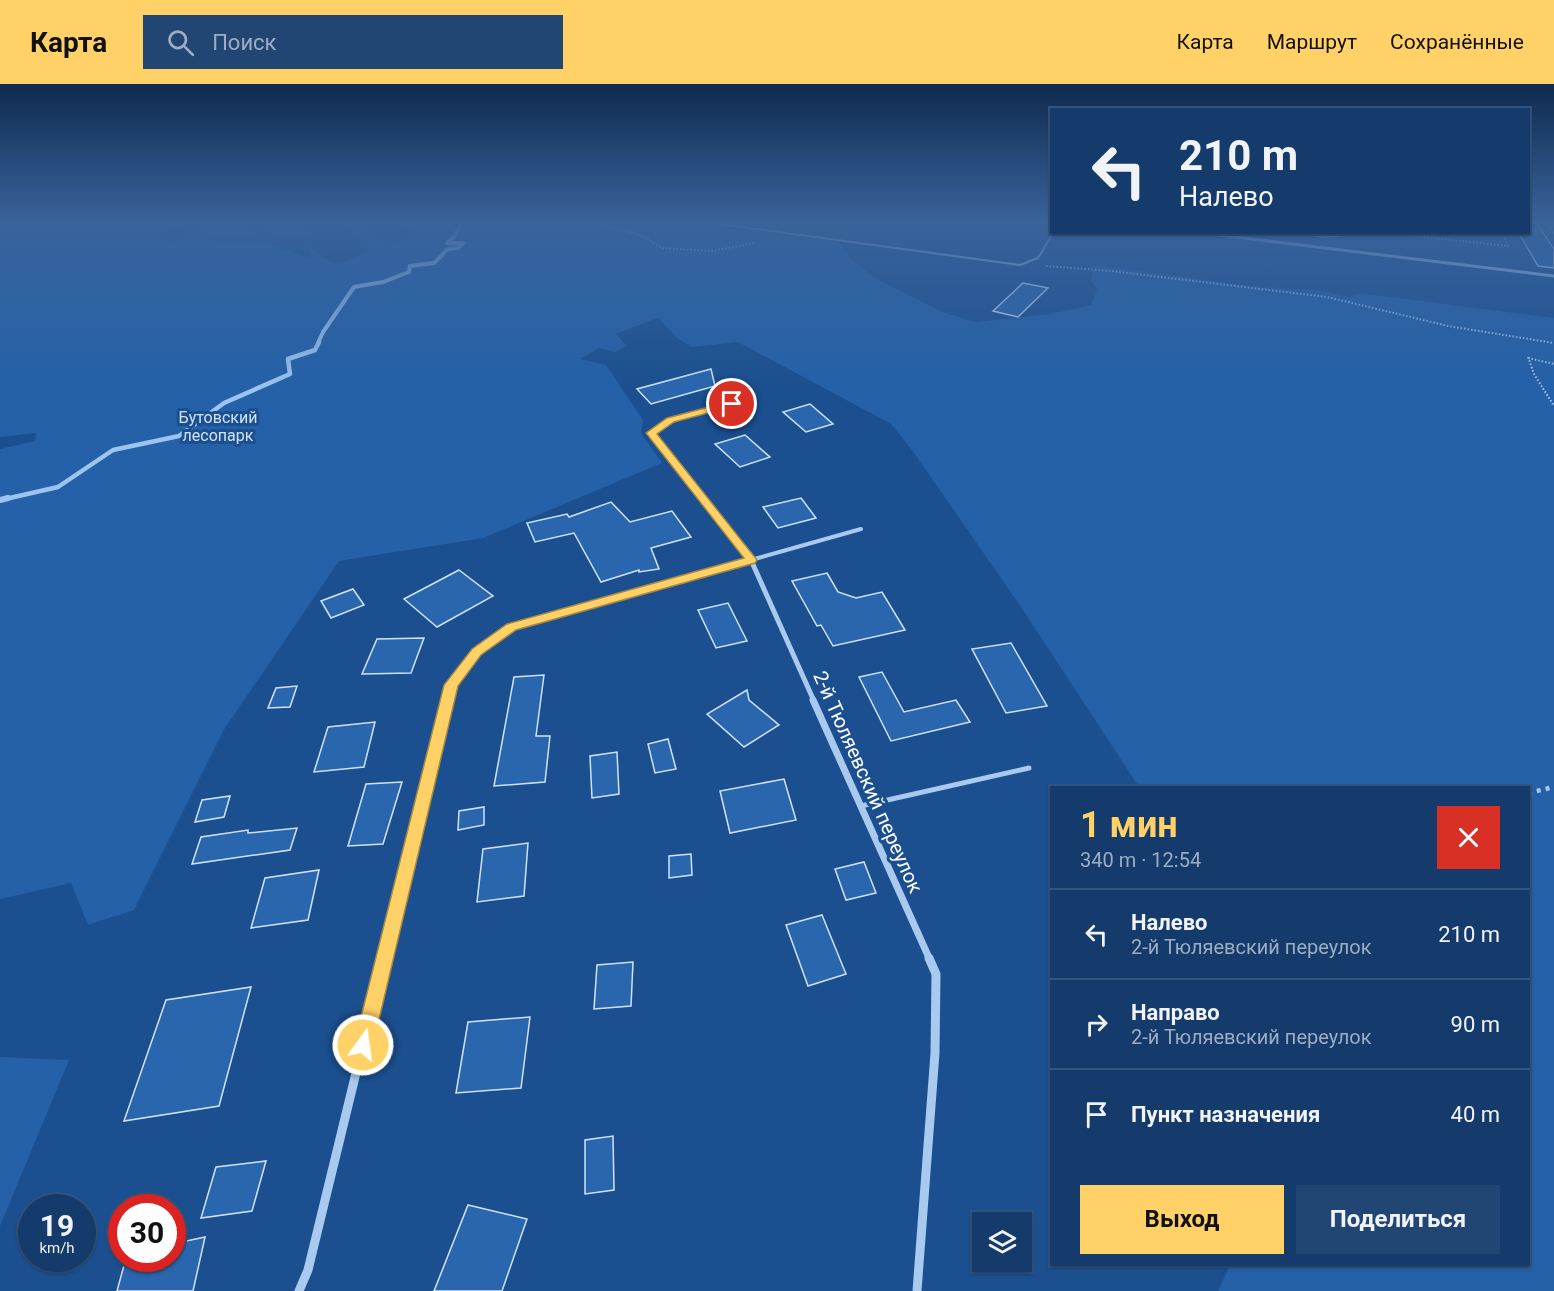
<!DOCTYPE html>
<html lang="ru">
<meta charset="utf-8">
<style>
:root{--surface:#143b6b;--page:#214673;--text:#f1f3f6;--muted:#9dadc1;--line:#33557e;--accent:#ffd166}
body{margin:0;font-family:Roboto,sans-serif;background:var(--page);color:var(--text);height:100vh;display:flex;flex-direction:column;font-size:22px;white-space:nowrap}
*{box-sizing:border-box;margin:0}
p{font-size:20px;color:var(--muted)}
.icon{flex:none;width:33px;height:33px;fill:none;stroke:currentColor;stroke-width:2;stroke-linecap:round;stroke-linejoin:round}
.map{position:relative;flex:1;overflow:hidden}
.side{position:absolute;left:1050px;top:702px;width:480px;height:480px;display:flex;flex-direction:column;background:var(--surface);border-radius:0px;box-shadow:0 2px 4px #0004,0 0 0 2px var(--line)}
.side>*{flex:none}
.guide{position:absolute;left:1050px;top:24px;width:480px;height:126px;border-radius:0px;box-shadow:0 2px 4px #0004,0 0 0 2px var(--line);background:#143b6b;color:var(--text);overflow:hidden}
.controls{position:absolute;left:972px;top:1128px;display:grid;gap:12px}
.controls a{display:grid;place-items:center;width:60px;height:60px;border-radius:0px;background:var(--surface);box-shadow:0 2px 4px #0004,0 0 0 2px var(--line);font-size:30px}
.speed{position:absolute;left:18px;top:1110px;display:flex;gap:12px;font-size:30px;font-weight:700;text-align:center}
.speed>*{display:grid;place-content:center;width:78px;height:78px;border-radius:50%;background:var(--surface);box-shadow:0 2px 4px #0004,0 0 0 2px var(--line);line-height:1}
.speed small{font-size:15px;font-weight:400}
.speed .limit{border:9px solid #d22;background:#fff;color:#111}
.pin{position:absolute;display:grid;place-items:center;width:51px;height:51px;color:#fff;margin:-26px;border:3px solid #fff;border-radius:50%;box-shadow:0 2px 6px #0007}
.me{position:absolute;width:66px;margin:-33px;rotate:14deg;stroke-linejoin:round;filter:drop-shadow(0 0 4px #0008)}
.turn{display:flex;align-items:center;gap:21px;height:126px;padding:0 30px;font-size:27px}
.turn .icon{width:78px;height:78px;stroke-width:2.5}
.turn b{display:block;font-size:42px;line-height:51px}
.round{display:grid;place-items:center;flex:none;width:63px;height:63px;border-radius:0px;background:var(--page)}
.head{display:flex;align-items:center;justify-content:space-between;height:102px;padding:0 30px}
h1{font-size:36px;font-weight:700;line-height:45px;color:var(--accent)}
.cta{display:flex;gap:12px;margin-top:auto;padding:12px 30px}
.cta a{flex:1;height:69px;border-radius:0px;background:var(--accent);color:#111;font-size:24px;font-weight:700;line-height:69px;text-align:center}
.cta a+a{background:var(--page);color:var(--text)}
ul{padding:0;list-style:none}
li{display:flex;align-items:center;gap:18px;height:90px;padding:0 30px;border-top:2px solid var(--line)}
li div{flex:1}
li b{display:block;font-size:22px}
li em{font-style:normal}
header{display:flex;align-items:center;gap:36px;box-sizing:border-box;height:84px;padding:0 30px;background:var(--accent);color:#111}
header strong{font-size:28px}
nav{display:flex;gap:33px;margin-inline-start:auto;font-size:21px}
.search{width:420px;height:54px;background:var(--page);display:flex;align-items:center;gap:15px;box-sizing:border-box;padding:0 21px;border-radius:0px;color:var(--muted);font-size:22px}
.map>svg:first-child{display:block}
</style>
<header>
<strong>Карта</strong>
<div class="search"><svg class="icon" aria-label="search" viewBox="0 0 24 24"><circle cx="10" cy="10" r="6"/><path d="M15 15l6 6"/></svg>Поиск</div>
<nav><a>Карта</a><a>Маршрут</a><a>Сохранённые</a></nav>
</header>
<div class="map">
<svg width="1554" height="1207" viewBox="0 0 1554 1207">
<rect width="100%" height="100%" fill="#1b4f8f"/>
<g fill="#2461a8">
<path d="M0,136H188L184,143L153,149L173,160L214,136H245L244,141L252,151L210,154L219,159L260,157L312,175L307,161L332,179L348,177L368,167V158L352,154L351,145L337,140L338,136H372L371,148C391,160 398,163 416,146L403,143L407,136H648L838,158L851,175L876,195L942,228L976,238L1050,230L1091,221L1097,205L1091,197L1094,181L1258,203L1319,206L1350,213L1359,209L1554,234V1207H1218L1230,1181L1528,1180V704L1139,703L1021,523L912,366L891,340L738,258L691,263L677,254L658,234L616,250L627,262L615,268L599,264L580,275L606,281L643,336L641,349L662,379L483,454L339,477L225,644L134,826L88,841L71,799L0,815V365L35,357L36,349L0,353Z"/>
<path d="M260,136H295L310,152L294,154L264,146Z"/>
<path d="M0,973L69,976L0,1142Z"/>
</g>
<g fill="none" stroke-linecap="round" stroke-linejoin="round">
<path stroke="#9cc4f0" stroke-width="4" d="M318,259L323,248L354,203L383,198L409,188L410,182L434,179L448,165L458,164L463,159H447L455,152L462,136"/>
<path stroke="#9cc4f0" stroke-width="4.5" d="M1,416L58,403L113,366L179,352L224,319L290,290L288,275L315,266L319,258"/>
<path stroke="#9cc4f0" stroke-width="6" d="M0,416L8,414"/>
</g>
<g fill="#2a66ad" stroke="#cfe3fa" stroke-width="1.5">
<path d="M1528,136H1535L1554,165V184L1538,182L1518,148H1528Z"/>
<path d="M1023,199L1048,204L1018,233L993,227Z"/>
<path d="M711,285L715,302L651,320L637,305Z"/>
<path d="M810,320L833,340L806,348L783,328Z"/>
<path d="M745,351L770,373L740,383L715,360Z"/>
<path d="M801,414L816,434L778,444L763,423Z"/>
<path d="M611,418L630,438L672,427L691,453L651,464L659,485L639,488V486L601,498L574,449L535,458L527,439L567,430L569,433Z"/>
<path d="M459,486L493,512L437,543L404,515Z"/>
<path d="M827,489L838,508L856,514L882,508L905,546L833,562L821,541L817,542L792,497Z"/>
<path d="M353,505L364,521L331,534L321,517Z"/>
<path d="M728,519L747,557L716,564L698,526Z"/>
<path d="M424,554L411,589L362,590L377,555Z"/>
<path d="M1011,559L1047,622L1006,629L972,565Z"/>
<path d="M882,588L904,628L956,616L970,638L891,657L859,593Z"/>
<path d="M544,591L536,652H550L545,698L494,702L514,593Z"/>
<path d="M297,602L290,623L268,624L276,604Z"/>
<path d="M747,606L749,616L779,641L744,663L707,630Z"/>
<path d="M375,638L364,683L314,688L328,643Z"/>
<path d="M668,655L676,685L655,689L648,660Z"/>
<path d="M617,668L619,710L592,714L590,672Z"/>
<path d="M784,695L796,736L730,749L720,707Z"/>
<path d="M402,698L383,760L348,762L366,700Z"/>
<path d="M230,712L224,733L195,738L202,716Z"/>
<path d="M484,723V741L458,746L459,727Z"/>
<path d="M297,744L290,766L192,780L201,753L248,746V749Z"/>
<path d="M528,759L524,812L477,818L483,765Z"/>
<path d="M691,770L692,791L669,794V772Z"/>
<path d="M864,778L876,809L846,816L835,785Z"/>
<path d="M319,786L308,836L251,844L265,794Z"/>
<path d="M822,831L846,890L808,902L786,841Z"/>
<path d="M633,878L631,922L594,925L597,881Z"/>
<path d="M251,903L219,1022L124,1037L166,916Z"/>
<path d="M530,933L521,1004L456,1009L468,938Z"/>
<path d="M613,1052L614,1106L585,1110V1056Z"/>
<path d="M266,1077L252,1127L201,1134L216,1083Z"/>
<path d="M468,1121L527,1135L502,1207H434Z"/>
<path d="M205,1153L193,1207H117L126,1174H172V1160Z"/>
</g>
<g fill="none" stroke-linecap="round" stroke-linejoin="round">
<g stroke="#a9c9ee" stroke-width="2" stroke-dasharray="1.5 2" stroke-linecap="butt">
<path d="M584,136L640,151L662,164L712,167L754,159"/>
<path d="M1545,136L1553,148"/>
<path d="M1528,146L1554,149"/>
<path d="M1379,148L1508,162L1502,148"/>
<path d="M1046,182L1111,187L1327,213L1448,242L1554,259"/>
<path d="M1528,273L1534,290L1554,322"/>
<path d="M1528,274L1554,280"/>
</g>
<path stroke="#a9c9ee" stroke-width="4.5" stroke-dasharray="4 5" stroke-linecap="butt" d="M1528,709L1554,703"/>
<g stroke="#a9c9ee" stroke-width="2">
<path d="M691,136L1020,181L1038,174L1054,148"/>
<path d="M1304,148L1322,153L1338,152L1337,148"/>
</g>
<path stroke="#a9c9ee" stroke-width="4" d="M751,476L861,445"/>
<path stroke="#a9c9ee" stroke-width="5" d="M861,722L1029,684"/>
<path stroke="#a9c9ee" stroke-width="3" d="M1194,148L1554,192"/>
<path stroke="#a9c9ee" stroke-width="4.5" d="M704,416L651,349L670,336L752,315"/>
<g stroke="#a9c9ee" stroke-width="5">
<path d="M702,414L751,476L814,617"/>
<path d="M447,617L451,601L477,568L512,543L751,476"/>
</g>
<g stroke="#a9c9ee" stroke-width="7">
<path d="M813,616L930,876"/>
<path d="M384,876L447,616"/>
</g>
<g stroke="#a9c9ee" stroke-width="9">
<path d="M299,1207L308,1186L384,874"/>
<path d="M917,1207L935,969L936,890L929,874"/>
</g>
</g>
<linearGradient id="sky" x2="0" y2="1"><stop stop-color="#0f2b4f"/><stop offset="0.45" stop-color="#39639b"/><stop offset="1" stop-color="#39639b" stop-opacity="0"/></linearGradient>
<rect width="1554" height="305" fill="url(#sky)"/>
<path fill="#ffd166" stroke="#a68842" stroke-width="1.5" d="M732,317L735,318V322L674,338L657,350L757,476L755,479L516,546L481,571L458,602L373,961L370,968L363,971L356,968L354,961L444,601L472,565L507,540L744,474L646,349L667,334Z"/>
<g text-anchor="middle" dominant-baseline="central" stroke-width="6" stroke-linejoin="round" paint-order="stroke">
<g font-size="16" fill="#cfe3fa" stroke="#1b4f8f">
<text x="218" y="333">Бутовский<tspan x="218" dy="18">лесопарк</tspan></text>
</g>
<g font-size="20" fill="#fff" stroke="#1b4f8f">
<text transform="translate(868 698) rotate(66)">2-й Тюляевский переулок</text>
</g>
</g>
</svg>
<div class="controls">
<a><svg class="icon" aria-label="layers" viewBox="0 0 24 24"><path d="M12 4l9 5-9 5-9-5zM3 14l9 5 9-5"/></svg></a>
</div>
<div class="speed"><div>19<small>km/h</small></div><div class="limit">30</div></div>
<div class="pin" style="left:732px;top:320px;background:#d93025"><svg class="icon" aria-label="arrive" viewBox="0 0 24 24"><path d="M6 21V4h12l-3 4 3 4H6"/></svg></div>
<svg class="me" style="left:363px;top:961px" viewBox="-20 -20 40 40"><circle r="17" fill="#ffd166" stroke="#fff" stroke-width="3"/><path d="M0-11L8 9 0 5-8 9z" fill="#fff"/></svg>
<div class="guide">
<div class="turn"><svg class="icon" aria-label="left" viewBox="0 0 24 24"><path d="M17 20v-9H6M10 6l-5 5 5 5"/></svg><div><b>210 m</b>Налево</div></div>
</div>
<section class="side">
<div class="head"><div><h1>1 мин</h1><p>340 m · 12:54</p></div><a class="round" style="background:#d93025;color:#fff"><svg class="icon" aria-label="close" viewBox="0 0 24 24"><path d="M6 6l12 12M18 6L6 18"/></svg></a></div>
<ul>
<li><svg class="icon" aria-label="left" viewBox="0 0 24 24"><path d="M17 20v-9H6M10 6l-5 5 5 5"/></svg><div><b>Налево</b><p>2-й Тюляевский переулок</p></div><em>210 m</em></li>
<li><svg class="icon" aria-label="right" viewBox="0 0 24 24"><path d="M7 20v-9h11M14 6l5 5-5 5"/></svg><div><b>Направо</b><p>2-й Тюляевский переулок</p></div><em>90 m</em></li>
<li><svg class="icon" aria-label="arrive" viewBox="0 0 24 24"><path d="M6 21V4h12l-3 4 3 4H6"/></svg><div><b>Пункт назначения</b></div><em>40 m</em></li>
</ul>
<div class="cta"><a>Выход</a><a>Поделиться</a></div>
</section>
</div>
